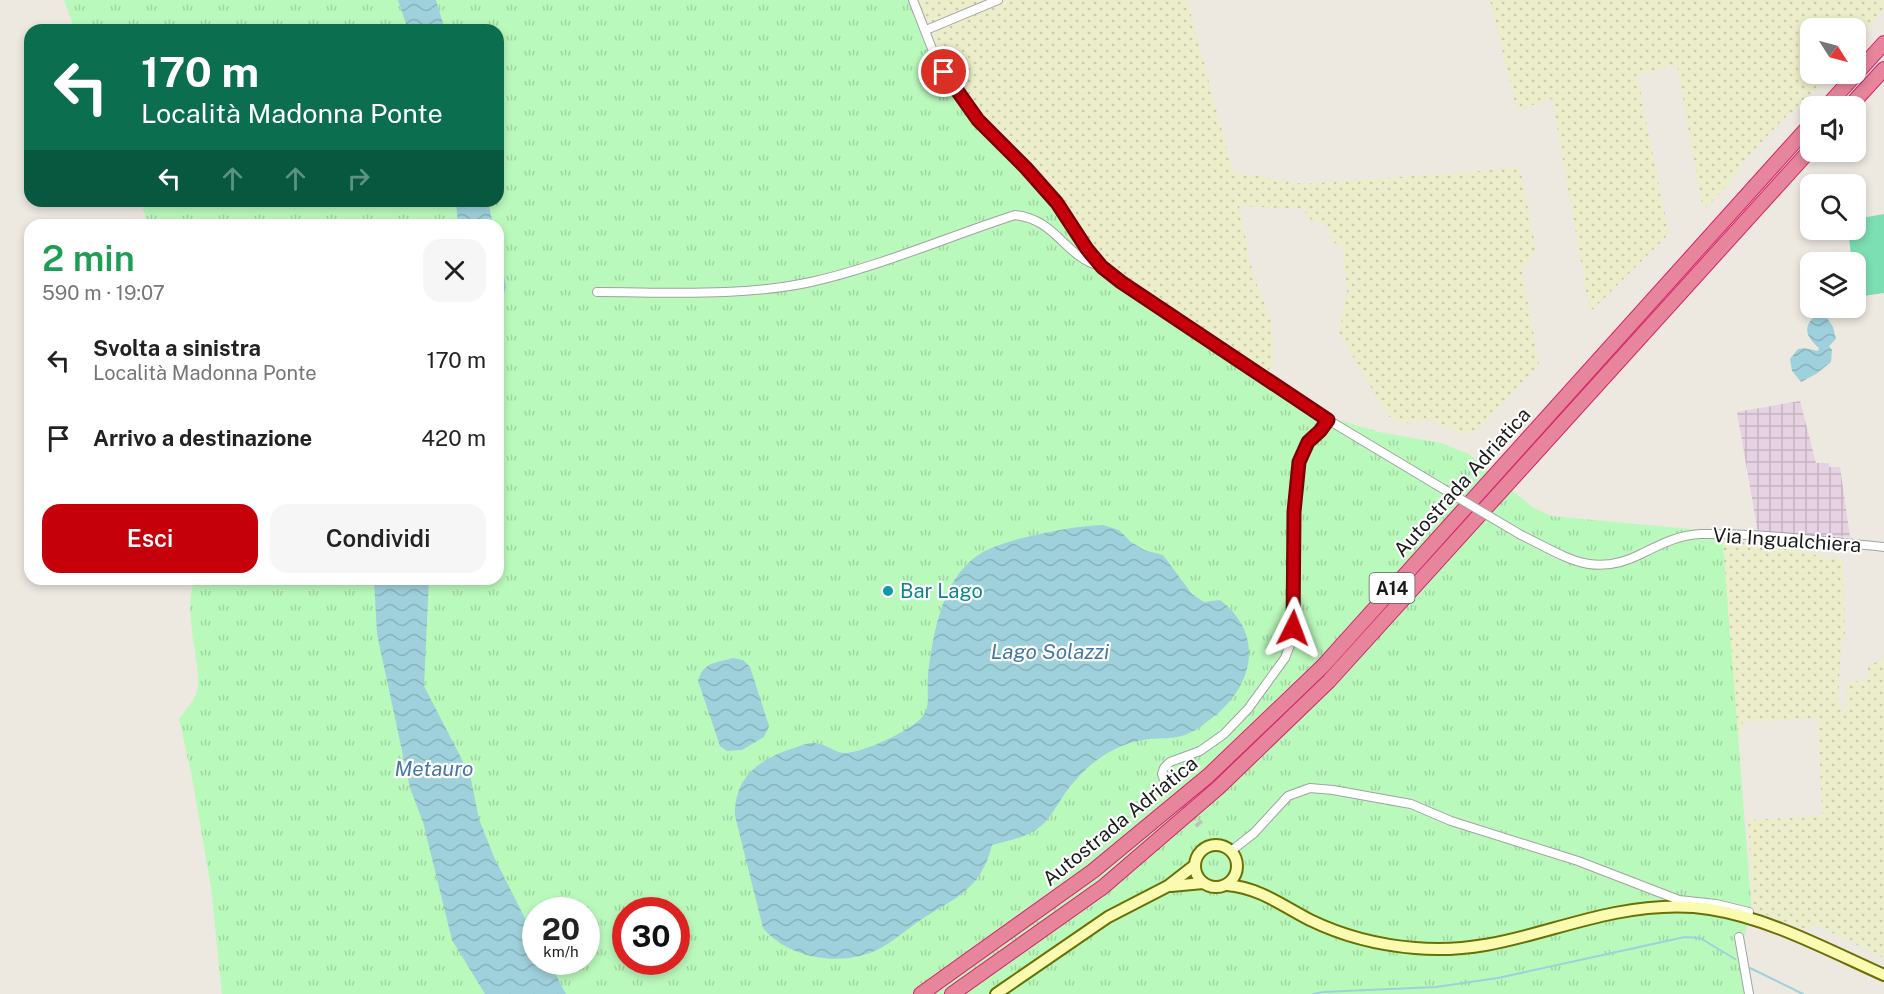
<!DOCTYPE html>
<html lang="it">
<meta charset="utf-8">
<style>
:root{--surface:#fff;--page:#f6f6f6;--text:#222;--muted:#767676;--accent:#c6000a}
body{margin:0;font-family:"Public Sans",sans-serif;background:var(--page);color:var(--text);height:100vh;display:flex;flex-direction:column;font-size:22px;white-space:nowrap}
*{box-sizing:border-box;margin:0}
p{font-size:20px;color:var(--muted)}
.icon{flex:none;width:33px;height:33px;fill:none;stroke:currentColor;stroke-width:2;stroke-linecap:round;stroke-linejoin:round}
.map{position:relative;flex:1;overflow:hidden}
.details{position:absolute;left:24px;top:219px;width:480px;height:366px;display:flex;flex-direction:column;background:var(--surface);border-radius:18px;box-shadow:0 3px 9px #0003}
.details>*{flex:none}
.guide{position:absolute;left:24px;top:24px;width:480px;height:183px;border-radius:18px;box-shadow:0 3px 9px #0003;background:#0b6e4f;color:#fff;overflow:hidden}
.needle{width:39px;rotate:126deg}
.fabs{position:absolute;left:1800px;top:18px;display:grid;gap:12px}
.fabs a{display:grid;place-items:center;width:66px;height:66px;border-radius:12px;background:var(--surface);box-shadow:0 3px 9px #0003;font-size:30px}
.speed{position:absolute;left:522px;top:897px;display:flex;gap:12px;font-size:30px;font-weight:700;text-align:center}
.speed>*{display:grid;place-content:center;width:78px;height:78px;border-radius:50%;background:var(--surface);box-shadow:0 3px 9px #0003;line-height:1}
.speed small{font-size:15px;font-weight:400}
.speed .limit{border:9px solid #d22;background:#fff;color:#111}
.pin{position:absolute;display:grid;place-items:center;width:51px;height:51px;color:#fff;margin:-26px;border:3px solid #fff;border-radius:50%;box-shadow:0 2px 6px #0007}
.me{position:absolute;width:66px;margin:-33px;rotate:3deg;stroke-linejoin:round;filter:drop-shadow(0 0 4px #0008)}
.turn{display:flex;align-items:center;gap:21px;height:126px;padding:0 18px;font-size:27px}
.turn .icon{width:78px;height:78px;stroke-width:2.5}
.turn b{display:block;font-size:42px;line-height:51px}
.lanes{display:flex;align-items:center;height:57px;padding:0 18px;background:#0003;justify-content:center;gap:30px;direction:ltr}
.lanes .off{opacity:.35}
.round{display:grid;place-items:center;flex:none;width:63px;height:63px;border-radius:18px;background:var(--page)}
.summary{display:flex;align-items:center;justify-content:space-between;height:102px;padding:0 18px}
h1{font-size:36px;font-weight:600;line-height:45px;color:#1e9e55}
.cta{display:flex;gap:12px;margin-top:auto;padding:12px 18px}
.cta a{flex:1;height:69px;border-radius:18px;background:var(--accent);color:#fff;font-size:24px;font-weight:600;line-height:69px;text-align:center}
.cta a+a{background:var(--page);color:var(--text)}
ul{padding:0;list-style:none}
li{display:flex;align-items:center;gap:18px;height:78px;padding:0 18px}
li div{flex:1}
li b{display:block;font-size:22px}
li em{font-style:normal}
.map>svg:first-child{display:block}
</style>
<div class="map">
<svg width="1884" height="994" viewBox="0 0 1884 994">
<defs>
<pattern id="industrial-grid" width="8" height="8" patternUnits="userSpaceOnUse" patternTransform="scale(1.5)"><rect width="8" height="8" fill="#e6d2e3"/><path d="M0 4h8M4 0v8" fill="none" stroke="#c5b4c2"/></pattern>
<pattern id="farmland-dots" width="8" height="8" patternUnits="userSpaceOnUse" patternTransform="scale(1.5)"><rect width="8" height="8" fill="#ecedca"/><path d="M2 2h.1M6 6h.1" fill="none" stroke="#cacbad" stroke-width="1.8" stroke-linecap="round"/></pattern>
<pattern id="park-tufts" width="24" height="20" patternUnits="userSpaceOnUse" patternTransform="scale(1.5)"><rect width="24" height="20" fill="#baf9bc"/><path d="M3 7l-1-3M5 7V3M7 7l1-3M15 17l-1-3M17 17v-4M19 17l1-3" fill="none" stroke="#9fd5a1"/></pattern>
<pattern id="water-waves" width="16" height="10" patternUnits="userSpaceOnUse" patternTransform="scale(1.5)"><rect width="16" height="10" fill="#9fd1dc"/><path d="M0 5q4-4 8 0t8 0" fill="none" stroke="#88b3bc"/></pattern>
</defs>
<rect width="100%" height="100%" fill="#ede8e0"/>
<path fill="url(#industrial-grid)" d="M1800,401L1816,463H1829V467H1840L1850,537L1758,533L1737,412Z"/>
<g fill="url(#farmland-dots)">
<path d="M915,0H991L933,24L923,19Z"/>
<path d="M1004,0H1187L1233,172L1304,184L1520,168L1536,250L1522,271L1539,364L1478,430L1466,434L1427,420L1401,423L1388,416L1339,333L1347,291L1343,247L1331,241L1329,227L1310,219L1303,209L1239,206L1253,275L1271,319L1274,362L1268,371L1260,372L1123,281L1105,266L981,118L945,71L933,48V37L939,29Z"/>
<path d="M1490,0H1884V9L1856,42V28H1810V74H1828L1799,107L1782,120L1744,161L1729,184L1703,210L1677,65L1637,75L1669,234L1590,312L1552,99L1517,110Z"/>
<path d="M1715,541L1773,543L1819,556L1843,559L1845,633L1841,644L1838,700L1843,712L1847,715L1846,683L1868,680V666L1881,660L1884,653V958L1816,925L1806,929L1753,910L1748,820L1822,816L1818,718L1743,722L1737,743Z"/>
</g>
<path fill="url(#park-tufts)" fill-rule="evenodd" d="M64,0H914L943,77L1024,163L1111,276L1325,416L1379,432L1441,443L1469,454L1532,507L1551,516L1722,532L1752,914C1738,944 1743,962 1747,994H222L211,888L192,777L179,719C185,711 197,697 198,687C200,657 181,606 196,579H498V225H146L145,214L140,201H498V30H75ZM536,910H586V962H536ZM626,910H676V962H626Z"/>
<path fill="#7cdeb3" d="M1884,214V293L1856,297V262H1852L1848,230H1856V219Z"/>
<g fill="url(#water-waves)">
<path d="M398,0H436L445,30H408Z"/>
<path d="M456,201H488L493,225H458Z"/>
<path d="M498,249L506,287L498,310Z"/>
<path d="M1813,318H1827L1833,327L1836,339L1829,346L1832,350L1831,362L1816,374L1801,382L1792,371L1790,359L1798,349L1804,348L1818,351L1819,348C1808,338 1802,329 1813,318Z"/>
<path d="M1103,525L1119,530L1131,542L1144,550L1163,555L1192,594L1204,602L1220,600C1265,634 1254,686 1212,718C1204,724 1195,731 1185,735C1173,739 1161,738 1149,739C1133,741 1119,746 1106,754C1091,763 1076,778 1066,792C1058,803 1052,816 1042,825C1029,837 1008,841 992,845C981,889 957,897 922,919C907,929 893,942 877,950C841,967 789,959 763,928L735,816C734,779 757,760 791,749C798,747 805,743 812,743C826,742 833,753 846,753C864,752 904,733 917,722C933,710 926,694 928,676C933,633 943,571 987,550C1002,543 1019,539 1035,535C1057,530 1080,526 1103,525Z"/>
<path d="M374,579H429L424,686L470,775L479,819L494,857L535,938L536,962H549L566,994H485L452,940L423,822L410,788L377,634Z"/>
<path d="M733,658L743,660L750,667L769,726L764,737L742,750L727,751L720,746L698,681C703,662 716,663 733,658Z"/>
</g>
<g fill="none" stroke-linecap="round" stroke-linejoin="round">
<g stroke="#9fd1dc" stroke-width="2">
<path d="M1750,968L1803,994"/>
<path d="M1313,994L1323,992L1436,987L1498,978L1685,937L1700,938L1735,959"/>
</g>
<path stroke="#c3bfb9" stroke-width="8" stroke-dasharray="8 4" stroke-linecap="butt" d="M1166,786L1200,825"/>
<g stroke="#a2a2a2" stroke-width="10">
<g id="street">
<path d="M913,0L934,54L944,72L978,120L1026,167L1057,203L1087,249L1102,267L1121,282L1315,412L1435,484"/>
<path d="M926,30L998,0"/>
<path d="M597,292C667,292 741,297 811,282C881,266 947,237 1015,215C1056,219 1066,258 1100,266"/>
<path d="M1521,535C1565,556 1592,579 1641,554C1661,544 1678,535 1701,534C1762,533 1824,541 1884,547"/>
<path d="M1166,786L1162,774L1164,768L1170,762L1200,751L1224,734L1248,709L1285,658L1292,640L1293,628L1295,605L1294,512L1299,462L1308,442L1328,420"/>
<path d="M1231,851L1254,833L1288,796L1310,788L1333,790L1411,804L1451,821L1578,861L1679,900L1716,904L1749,912"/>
<path d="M1739,937L1749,994"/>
</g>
</g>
<g stroke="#6a7004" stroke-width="14">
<g id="secondary">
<circle cx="1216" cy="866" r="21"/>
<path d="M1227,885C1260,888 1281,905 1310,920C1343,936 1378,945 1415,948C1489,955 1545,927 1615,913C1646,907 1679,904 1710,909C1769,918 1830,951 1884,975"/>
<path d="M1171,886L1203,883"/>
<path d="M996,994L1108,917L1168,886L1195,865"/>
</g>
</g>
<g stroke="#d62169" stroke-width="16">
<g id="highway">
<path d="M1827,106L1884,43"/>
<path d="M1850,106L1884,69"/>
<path d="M921,994L1093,871L1208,776L1323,666L1810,125"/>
<path d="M952,994L1103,887L1218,788L1329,681L1810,150"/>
</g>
</g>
<use href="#street" stroke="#fff" stroke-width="8"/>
<use href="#secondary" stroke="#fafab1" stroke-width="10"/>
<use href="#highway" stroke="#e6859c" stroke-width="14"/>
<g stroke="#a2a2a2" stroke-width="10" stroke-linecap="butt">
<path id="street-bridge" d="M1435,484L1521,535"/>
</g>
<use href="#street-bridge" stroke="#fff" stroke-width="8"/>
</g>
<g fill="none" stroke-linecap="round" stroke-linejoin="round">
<g stroke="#810006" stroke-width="15">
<path id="route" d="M944,72L978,120L1026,168L1057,203L1087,249L1102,267L1121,282L1328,420L1320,431L1308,442L1299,462L1294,512L1293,628"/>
</g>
<use href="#route" stroke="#c6000a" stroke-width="10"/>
</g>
<circle fill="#0f9aa8" stroke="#fff" stroke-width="2" cx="888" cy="591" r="6"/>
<g text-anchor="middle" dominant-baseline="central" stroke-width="4.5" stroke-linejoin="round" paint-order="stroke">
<rect fill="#fff" stroke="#5f5f5f" stroke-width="1.5" x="1369.5" y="573" width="45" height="30" rx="4.5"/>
<g font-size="18" font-weight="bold" fill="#1b1b1b">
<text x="1392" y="588">A14</text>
</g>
<g font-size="20" fill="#1b1b1b" stroke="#fff">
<text transform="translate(1462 482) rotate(-48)">Autostrada Adriatica</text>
<text transform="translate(1787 540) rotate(4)">Via Ingualchiera</text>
<text transform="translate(1120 821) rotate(-39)">Autostrada Adriatica</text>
</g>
<g font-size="20" fill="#0d838f" stroke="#fff" text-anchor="start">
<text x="900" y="591">Bar Lago</text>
</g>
<g font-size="21" font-style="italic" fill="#4579a2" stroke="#fff">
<text x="1050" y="651">Lago Solazzi</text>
<text x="434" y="768">Metauro</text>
</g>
</g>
</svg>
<div class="fabs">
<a><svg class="needle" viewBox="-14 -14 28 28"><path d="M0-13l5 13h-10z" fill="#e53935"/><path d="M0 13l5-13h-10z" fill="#767676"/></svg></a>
<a><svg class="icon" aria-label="sound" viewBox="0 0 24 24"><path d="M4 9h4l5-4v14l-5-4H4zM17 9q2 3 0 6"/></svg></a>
<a><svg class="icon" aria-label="search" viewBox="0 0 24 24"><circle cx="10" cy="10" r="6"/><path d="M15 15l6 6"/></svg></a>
<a><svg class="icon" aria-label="layers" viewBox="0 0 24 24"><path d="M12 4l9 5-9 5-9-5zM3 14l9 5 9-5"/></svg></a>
</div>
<div class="speed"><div>20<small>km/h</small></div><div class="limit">30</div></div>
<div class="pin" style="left:944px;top:72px;background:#d93025"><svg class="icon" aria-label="arrive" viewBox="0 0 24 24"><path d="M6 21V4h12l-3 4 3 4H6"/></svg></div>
<svg class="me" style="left:1293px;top:628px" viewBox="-20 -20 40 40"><path d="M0-17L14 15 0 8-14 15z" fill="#c6000a" stroke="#fff" stroke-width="4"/></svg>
<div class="guide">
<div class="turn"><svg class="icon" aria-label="left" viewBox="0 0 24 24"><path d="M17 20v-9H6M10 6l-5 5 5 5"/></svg><div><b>170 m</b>Località Madonna Ponte</div></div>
<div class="lanes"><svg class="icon" aria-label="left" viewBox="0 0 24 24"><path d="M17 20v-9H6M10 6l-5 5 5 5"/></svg><svg class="icon off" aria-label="ahead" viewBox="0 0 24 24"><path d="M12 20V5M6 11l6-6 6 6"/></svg><svg class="icon off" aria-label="ahead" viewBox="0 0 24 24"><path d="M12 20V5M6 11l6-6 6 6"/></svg><svg class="icon off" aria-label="right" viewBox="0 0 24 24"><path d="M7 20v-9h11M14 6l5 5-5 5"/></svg></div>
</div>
<section class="details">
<div class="summary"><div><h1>2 min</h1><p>590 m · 19:07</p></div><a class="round"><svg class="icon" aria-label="close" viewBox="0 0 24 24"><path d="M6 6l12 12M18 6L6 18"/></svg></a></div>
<ul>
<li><svg class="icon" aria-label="left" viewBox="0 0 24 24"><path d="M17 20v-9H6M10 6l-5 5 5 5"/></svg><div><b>Svolta a sinistra</b><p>Località Madonna Ponte</p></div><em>170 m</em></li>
<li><svg class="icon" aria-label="arrive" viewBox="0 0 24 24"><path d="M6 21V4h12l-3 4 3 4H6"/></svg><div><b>Arrivo a destinazione</b></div><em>420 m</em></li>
</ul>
<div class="cta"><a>Esci</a><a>Condividi</a></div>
</section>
</div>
